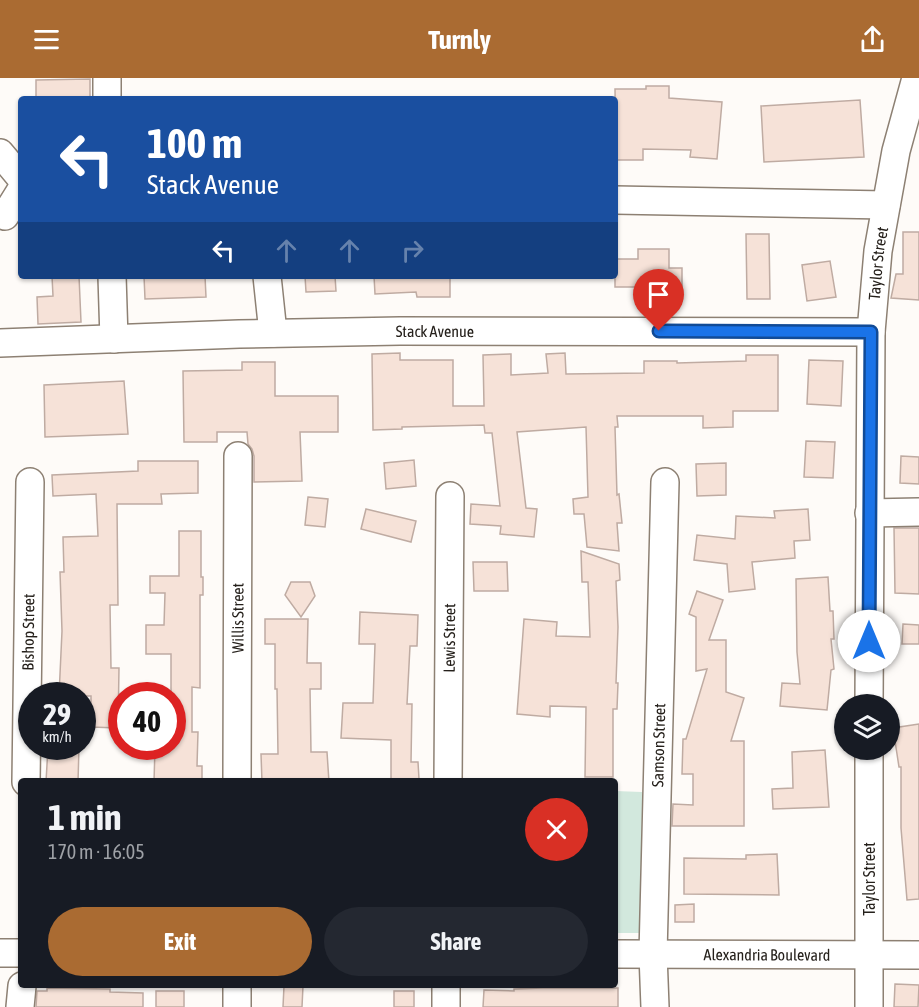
<!DOCTYPE html>
<meta charset="utf-8">
<style>
:root{--surface:#171b24;--page:#242831;--text:#f1f3f6;--muted:#9ea1a6;--accent:#aa6b32}
body{margin:0;font-family:"Asap Condensed",sans-serif;background:var(--page);color:var(--text);height:100vh;display:flex;flex-direction:column;font-size:22px;white-space:nowrap}
*{box-sizing:border-box;margin:0}
p{font-size:20px;color:var(--muted)}
.icon{flex:none;width:33px;height:33px;fill:none;stroke:currentColor;stroke-width:2;stroke-linecap:round;stroke-linejoin:round}
.map{position:relative;flex:1;overflow:hidden}
.side{position:absolute;left:18px;top:700px;width:600px;height:210px;display:flex;flex-direction:column;background:var(--surface);border-radius:6px;box-shadow:0 2px 4px #0004}
.side>*{flex:none}
.banner{position:absolute;left:18px;top:18px;width:600px;height:183px;border-radius:6px;box-shadow:0 2px 4px #0004;background:#1a4fa0;color:#fff;overflow:hidden}
.buttons{position:absolute;left:834px;top:616px;display:grid;gap:12px}
.buttons a{display:grid;place-items:center;width:66px;height:66px;border-radius:50%;background:var(--surface);box-shadow:0 2px 4px #0004;font-size:30px}
.speed{position:absolute;left:18px;top:604px;display:flex;gap:12px;font-size:30px;font-weight:700;text-align:center}
.speed>*{display:grid;place-content:center;width:78px;height:78px;border-radius:50%;background:var(--surface);box-shadow:0 2px 4px #0004;line-height:1}
.speed small{font-size:15px;font-weight:400}
.speed .limit{border:9px solid #d22;background:#fff;color:#111}
.pin{position:absolute;display:grid;place-items:center;width:51px;height:51px;color:#fff;margin:-62px -26px;border-radius:50% 50% 50% 0;rotate:-45deg;box-shadow:0 0 6px #0007}
.pin .icon{rotate:45deg}
.me{position:absolute;width:66px;margin:-33px;rotate:0deg;stroke-linejoin:round;filter:drop-shadow(0 0 4px #0008)}
.turn{display:flex;align-items:center;gap:21px;height:126px;padding:0 30px;font-size:27px}
.turn .icon{width:78px;height:78px;stroke-width:2.5}
.turn b{display:block;font-size:42px;line-height:51px}
.lanes{display:flex;align-items:center;height:57px;padding:0 30px;background:#0003;justify-content:center;gap:30px;direction:ltr}
.lanes .off{opacity:.35}
.round{display:grid;place-items:center;flex:none;width:63px;height:63px;border-radius:32px;background:var(--page)}
.summary{display:flex;align-items:center;justify-content:space-between;height:102px;padding:0 30px}
h1{font-size:36px;font-weight:700;line-height:45px}
.action{display:flex;gap:12px;margin-top:auto;padding:12px 30px}
.action a{flex:1;height:69px;border-radius:36px;background:var(--accent);color:#fff;font-size:24px;font-weight:700;line-height:69px;text-align:center}
.action a+a{background:var(--page);color:var(--text)}
header{display:flex;justify-content:space-between;align-items:center;height:78px;padding:0 30px;background:var(--accent);color:#fff;font-size:27px;font-weight:700}
.map>svg:first-child{display:block}
</style>
<header><svg class="icon" aria-label="menu" viewBox="0 0 24 24"><path d="M4 6h16M4 12h16M4 18h16"/></svg>Turnly<svg class="icon" aria-label="share" viewBox="0 0 24 24"><path d="M12 15V3M7 8l5-5 5 5M5 13v7h14v-7"/></svg></header>
<div class="map">
<svg width="919" height="929" viewBox="0 0 919 929">
<rect width="100%" height="100%" fill="#fefbf8"/>
<path fill="#d2e8dd" d="M615,713L642,714L641,855H615Z"/>
<g fill="#f6e2d8" stroke="#bfaba2" stroke-width="1.5">
<path d="M90,1V21H36V2Z"/>
<path d="M646,8H669V20L722,24L717,81L690,79L691,72L643,71V82H616L615,11H646Z"/>
<path d="M860,22L864,79L764,84L761,28Z"/>
<path d="M903,154H919V222L891,220L896,196H903Z"/>
<path d="M746,156H769L770,221H747Z"/>
<path d="M638,171H669V190H682V223H638V209H615V181H638Z"/>
<path d="M830,183L836,219L807,223L802,187Z"/>
<path d="M52,198H79L81,244L38,246L37,219L53,218Z"/>
<path d="M144,198H205L206,219L145,221Z"/>
<path d="M305,198H335L336,213L306,214Z"/>
<path d="M374,198H450V219H417L416,214L375,216Z"/>
<path d="M400,275V282H453V328H484L483,277L511,276V297L548,295L546,276L565,275L566,296L644,295V283H677V285L746,283V277H778V333H733V349L703,350V338H617L618,349H615L617,417L619,416L622,445H617L619,473L587,469L584,436H574L573,421L588,419L586,349L517,354L526,430L537,431L534,459L500,456L501,448L470,446L471,426L500,428L492,355H485L484,347L402,349V351L373,352L372,276Z"/>
<path d="M809,282L843,283L841,328L807,326Z"/>
<path d="M242,284H275V318H338V354H300L302,403L254,404V378L252,371L248,366L247,354H217V364H184L183,293L242,292Z"/>
<path d="M124,303L128,356L45,359L44,307Z"/>
<path d="M806,363L835,364L833,400L804,399Z"/>
<path d="M901,378L919,379V406L900,405Z"/>
<path d="M414,382L416,408L386,411L384,385Z"/>
<path d="M138,383H198V415L161,416L162,426H117L118,527H110L111,590H119L118,650L91,649V618H59L62,553L60,494H64L63,459L98,458L96,416L53,418L52,397L138,393Z"/>
<path d="M726,385V417L697,418L696,386Z"/>
<path d="M308,419L328,421L325,449L305,447Z"/>
<path d="M366,431L416,443L411,464L361,451Z"/>
<path d="M808,431L810,462L794,463L795,480L752,484L755,511L729,514L727,486L694,482L697,457L735,461L736,438L775,440L774,433Z"/>
<path d="M894,450H919V516L895,515Z"/>
<path d="M179,453H201V499H203V517H200V610L192,609V654H198L197,688H202V704H154L155,669H172V618H171V576H146V547H164L165,515H150V498H179Z"/>
<path d="M581,473L619,486L620,502L616,503L618,549L616,605H618L617,631H613V699H585L586,629L550,628V639L517,636L524,541L557,544L556,558L590,559L588,504H582Z"/>
<path d="M473,484H507L508,513H474Z"/>
<path d="M828,499L830,533H833L834,561H831L834,591L831,592L827,632L780,628L782,605L800,606L797,574L796,501Z"/>
<path d="M291,504H310L315,518L301,539L285,517Z"/>
<path d="M697,513L723,522L709,562H726V614L744,620L731,663H744V748H672L673,726L693,727V696H682L683,661H686L707,591L696,593V539L689,536Z"/>
<path d="M360,534L418,537L417,568H410L407,626H412L411,684H418L419,701H391V662L341,660L343,625H373L375,566H359Z"/>
<path d="M265,541H308L307,585H321V611H310L311,674H327L329,704H262L261,676H278L277,611H275V566H265Z"/>
<path d="M903,546L919,547V566H902Z"/>
<path d="M919,646V821L907,822L901,750V689H899L893,650Z"/>
<path d="M48,669H79L78,704H46Z"/>
<path d="M825,672L829,729L773,731L772,711L793,710L792,674Z"/>
<path d="M777,776L779,817L684,816V780L746,781V777Z"/>
<path d="M694,826V844H675V827Z"/>
<path d="M895,906L919,907L918,929H894Z"/>
<path d="M284,908H303L302,929H283Z"/>
<path d="M47,910L110,911V914L143,915V929H36L37,913H47Z"/>
<path d="M543,910H618V929H483L484,912L514,913V911Z"/>
<rect x="156" y="913" width="28" height="16"/>
<rect x="394" y="913" width="20" height="16"/>
</g>
<g fill="none" stroke-linecap="round" stroke-linejoin="round">
<g stroke="#8d8073" stroke-width="30">
<g id="minor">
<path d="M107,0V21"/>
<path d="M0,75L21,100"/>
<path d="M615,122L886,127"/>
<path d="M5,138L21,112"/>
<path d="M112,198L114,261"/>
<path d="M267,198L273,255"/>
<path id="s1" d="M0,265L239,256L400,253L871,254"/>
<path d="M869,435L919,434"/>
<path id="s2" d="M869,627L871,254L878,173L896,73L916,0"/>
<path d="M869,672V929"/>
<path id="s3" d="M26,704L30,404"/>
<path id="s4" d="M237,704L238,378"/>
<path id="s5" d="M448,704L450,418"/>
<path d="M0,875H21"/>
<path id="s6" d="M615,876L919,877"/>
<path d="M237,908V929"/>
<path d="M446,908V929"/>
<path d="M20,929L22,908"/>
<path id="s7" d="M655,929L653,876L665,404"/>
</g>
</g>
<use href="#minor" stroke="#fff" stroke-width="27"/>
</g>
<g fill="none" stroke-linecap="round" stroke-linejoin="round">
<g stroke="#114b97" stroke-width="15">
<path id="route" d="M659,253L871,254L869,563"/>
</g>
<use href="#route" stroke="#1a73e8" stroke-width="10"/>
</g>
<g text-anchor="middle" dominant-baseline="central" stroke-width="6" stroke-linejoin="round" paint-order="stroke">
<g font-size="16" fill="#25201b" stroke="#fff">
<text stroke="none"><textPath href="#s2" startOffset="442">Taylor Street</textPath></text>
<text stroke="none"><textPath href="#s1" startOffset="435">Stack Avenue</textPath></text>
<text stroke="none"><textPath href="#s4" startOffset="164">Willis Street</textPath></text>
<text stroke="none"><textPath href="#s3" startOffset="150">Bishop Street</textPath></text>
<text stroke="none"><textPath href="#s5" startOffset="144">Lewis Street</textPath></text>
<text stroke="none"><textPath href="#s7" startOffset="262">Samson Street</textPath></text>
<text transform="translate(869 801) rotate(-90)">Taylor Street</text>
<text stroke="none"><textPath href="#s6" startOffset="152">Alexandria Boulevard</textPath></text>
</g>
</g>
</svg>
<div class="buttons">
<a><svg class="icon" aria-label="layers" viewBox="0 0 24 24"><path d="M12 4l9 5-9 5-9-5zM3 14l9 5 9-5"/></svg></a>
</div>
<div class="speed"><div>29<small>km/h</small></div><div class="limit">40</div></div>
<div class="pin" style="left:659px;top:253px;background:#d93025"><svg class="icon" aria-label="arrive" viewBox="0 0 24 24"><path d="M6 21V4h12l-3 4 3 4H6"/></svg></div>
<svg class="me" style="left:869px;top:563px" viewBox="-20 -20 40 40"><circle r="19" fill="#fff"/><path d="M0-13L10 11 0 6-10 11z" fill="#1a73e8"/></svg>
<div class="banner">
<div class="turn"><svg class="icon" aria-label="left" viewBox="0 0 24 24"><path d="M17 20v-9H6M10 6l-5 5 5 5"/></svg><div><b>100 m</b>Stack Avenue</div></div>
<div class="lanes"><svg class="icon" aria-label="left" viewBox="0 0 24 24"><path d="M17 20v-9H6M10 6l-5 5 5 5"/></svg><svg class="icon off" aria-label="ahead" viewBox="0 0 24 24"><path d="M12 20V5M6 11l6-6 6 6"/></svg><svg class="icon off" aria-label="ahead" viewBox="0 0 24 24"><path d="M12 20V5M6 11l6-6 6 6"/></svg><svg class="icon off" aria-label="right" viewBox="0 0 24 24"><path d="M7 20v-9h11M14 6l5 5-5 5"/></svg></div>
</div>
<section class="side">
<div class="summary"><div><h1>1 min</h1><p>170 m · 16:05</p></div><a class="round" style="background:#d93025;color:#fff"><svg class="icon" aria-label="close" viewBox="0 0 24 24"><path d="M6 6l12 12M18 6L6 18"/></svg></a></div>
<div class="action"><a>Exit</a><a>Share</a></div>
</section>
</div>
